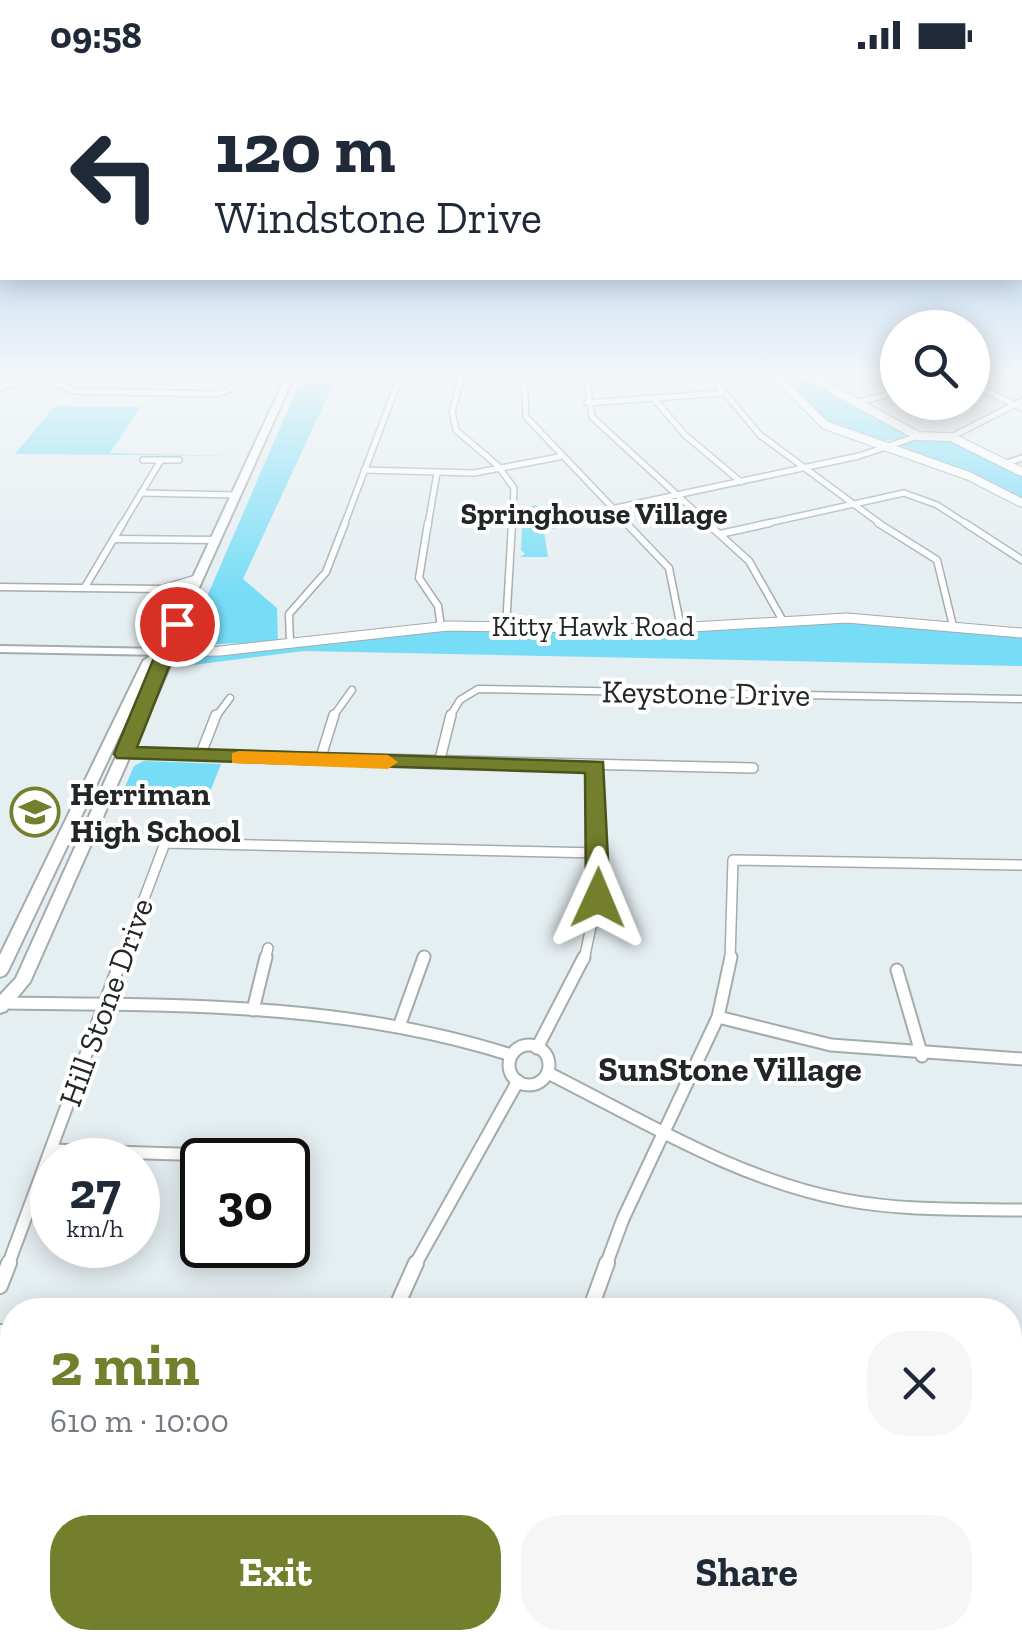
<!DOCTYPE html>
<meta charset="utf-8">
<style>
:root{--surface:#fff;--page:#f6f6f7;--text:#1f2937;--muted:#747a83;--accent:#737f2c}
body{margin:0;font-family:"Zilla Slab",serif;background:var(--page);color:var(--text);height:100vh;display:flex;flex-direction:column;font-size:38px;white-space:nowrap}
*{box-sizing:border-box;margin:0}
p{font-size:32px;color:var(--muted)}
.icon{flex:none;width:55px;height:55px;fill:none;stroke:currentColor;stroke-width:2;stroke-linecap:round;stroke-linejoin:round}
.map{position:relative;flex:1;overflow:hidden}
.side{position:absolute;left:0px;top:1228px;width:1022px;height:352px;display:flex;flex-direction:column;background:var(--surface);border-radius:40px 40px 0 0;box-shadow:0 5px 25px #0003}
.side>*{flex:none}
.banner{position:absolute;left:0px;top:0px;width:1022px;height:210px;box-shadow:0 5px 25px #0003;background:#fff;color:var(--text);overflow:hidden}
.fabs{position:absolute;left:880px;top:240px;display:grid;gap:20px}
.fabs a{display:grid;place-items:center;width:110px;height:110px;border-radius:50%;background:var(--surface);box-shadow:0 5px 25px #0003;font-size:50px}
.speed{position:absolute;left:30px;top:1068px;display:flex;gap:20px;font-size:50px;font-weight:700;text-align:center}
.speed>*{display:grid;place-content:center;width:130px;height:130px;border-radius:50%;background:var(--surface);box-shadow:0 5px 25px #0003;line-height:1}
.speed small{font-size:25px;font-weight:400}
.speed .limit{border:5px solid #111;border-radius:15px;background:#fff;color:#111}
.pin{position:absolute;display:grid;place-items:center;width:85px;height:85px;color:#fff;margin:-42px;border:5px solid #fff;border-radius:50%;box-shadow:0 2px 10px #0007}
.me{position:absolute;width:110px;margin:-55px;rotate:1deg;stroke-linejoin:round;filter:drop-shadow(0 0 8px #0008)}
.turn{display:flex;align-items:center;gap:35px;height:210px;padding:0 50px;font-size:45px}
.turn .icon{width:130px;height:130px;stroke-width:2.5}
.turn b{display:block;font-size:70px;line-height:85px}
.round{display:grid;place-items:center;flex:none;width:105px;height:105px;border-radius:40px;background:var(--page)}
.summary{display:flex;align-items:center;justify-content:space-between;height:170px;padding:0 50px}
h1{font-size:60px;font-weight:800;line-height:75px;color:var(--accent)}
.action{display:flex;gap:20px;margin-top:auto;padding:20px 50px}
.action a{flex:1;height:115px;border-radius:40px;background:var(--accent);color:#fff;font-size:40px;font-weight:800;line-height:115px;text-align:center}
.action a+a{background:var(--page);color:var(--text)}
.status{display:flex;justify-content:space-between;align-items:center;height:70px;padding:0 50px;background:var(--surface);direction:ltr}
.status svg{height:28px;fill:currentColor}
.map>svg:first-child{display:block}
</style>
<div class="status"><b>09:58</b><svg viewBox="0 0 49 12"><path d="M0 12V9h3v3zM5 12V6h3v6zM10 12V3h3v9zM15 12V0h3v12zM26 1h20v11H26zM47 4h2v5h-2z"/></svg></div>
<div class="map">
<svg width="1022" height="1579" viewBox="0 0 1022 1579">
<rect width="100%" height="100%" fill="#e5eef1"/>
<g fill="#77ddf6">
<path d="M775,302H799L912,365C853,387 813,341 775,302Z"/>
<path d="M303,305L336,308L243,509L277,538L278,572L186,575Z"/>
<path d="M55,336L141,337L110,383L234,386L15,384Z"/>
<path d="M920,367L947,368L1022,404V431L894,376Z"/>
<path d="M536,435L539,438L527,441L533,449L546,446L556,458L544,461L548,487H520L525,484L521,480L523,438Z"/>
<path d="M836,551L1022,566V596L304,581L177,597L186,587L445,559L657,563Z"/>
<path d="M144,691L221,694L208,727L121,726L134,696Z"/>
</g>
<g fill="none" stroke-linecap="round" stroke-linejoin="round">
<g stroke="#a3abad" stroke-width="8">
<g id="minor-far4">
<path d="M31,302L74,321L217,324L229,320L239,302"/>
<path d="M226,302L292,303"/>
<path d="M463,302L452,342L456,360L498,396L514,418L512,455"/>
<path d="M586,302L592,347L710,455"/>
<path d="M707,302L760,365L882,455"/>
<path d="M524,306L526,347L629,455"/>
<path d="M811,307L836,302"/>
<path d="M972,314L1022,338"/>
<path d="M0,318L55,302"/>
<path d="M654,329L685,365L741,412"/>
<path d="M859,332L898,322"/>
<path d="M587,333L724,323"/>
<path d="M951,367L1022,331"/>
<path d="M143,390H179"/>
<path d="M1007,393L1022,388"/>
<path d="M364,400L474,403L559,387"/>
<path d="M141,423L236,425"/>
<path d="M611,439L859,386L918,366"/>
<path d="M122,455L161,390"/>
<path d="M344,455L401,304"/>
<path d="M428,455L437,403"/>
<path d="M759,455L904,423L937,435L968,455"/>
</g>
</g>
<g stroke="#a3abad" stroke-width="9">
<g id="minor-far3">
<path d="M428,453L419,508L438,536L441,557"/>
<path d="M626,453L669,498L681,558"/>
<path d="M707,453L749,491L783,551"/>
<path d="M878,453L937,490L953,556"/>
<path d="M965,453L1022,490"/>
<path d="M720,464L770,453"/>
<path d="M114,469L216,470"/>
<path d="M0,517L161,519L198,508"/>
<path d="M85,517L123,453"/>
<path d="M506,557L512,453"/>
<path d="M290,574L289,544L326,502L345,453"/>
<path d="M215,648L230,628"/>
<path d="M332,648L352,620"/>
<path d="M449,648L460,630L478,619L1022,629"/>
</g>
</g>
<g stroke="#a3abad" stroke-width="12">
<g id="minor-far2">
<path d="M125,683L753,698"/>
<path d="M200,686L216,645"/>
<path d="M320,690L334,645"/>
<path d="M439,693L451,645"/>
<path d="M121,890L165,773L599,783"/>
<path d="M265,890L268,878"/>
<path d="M424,890L425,886"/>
<path d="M584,890L599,818L596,696"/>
<path d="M730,890L733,790L1022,795"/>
</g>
</g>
<g stroke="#a3abad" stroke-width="15">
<g id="minor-far1">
<path d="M897,900L922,986"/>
<path d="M4,933C177,935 345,932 511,985"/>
<path d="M253,940L266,887"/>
<path d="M718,947L831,975L1022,989"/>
<path d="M401,951L424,887"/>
<circle cx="529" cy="995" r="20"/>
<path d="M537,978L584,887"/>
<path d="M548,1003C644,1051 738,1110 845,1130C903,1141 963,1139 1022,1140"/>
<path d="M51,1080L275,1087"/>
<path d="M8,1195L122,887"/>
<path d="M415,1195L518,1011"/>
<path d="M606,1195L623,1149L718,947L731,887"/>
</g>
</g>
<g stroke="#a3abad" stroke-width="18">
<g id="minor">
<path d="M0,1216L9,1193"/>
<path d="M395,1240L416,1193"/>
<path d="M590,1240L607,1193"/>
<path d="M0,1262L12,1263"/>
<path d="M0,1489L12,1492"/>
<path d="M1010,1562L1022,1563"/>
<path d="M538,1568V1579"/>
<path d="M313,1579L315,1568"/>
</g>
</g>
<g stroke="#a3abad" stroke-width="10">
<g id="tertiary-far1">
<path d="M772,302L825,355L969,406L1022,433"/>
<path d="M801,302L918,366L951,367L1022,402"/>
<path d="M292,303L552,307L652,302"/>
</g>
</g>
<g stroke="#a3abad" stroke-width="11">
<path id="tertiary" d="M164,582L220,581L448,556L658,559L847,548L1022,563"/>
</g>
<g stroke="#a3abad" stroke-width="4">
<path id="secondary" d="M0,576L164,579L169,582L164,585L0,582Z"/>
</g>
<g stroke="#a3abad" stroke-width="4">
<path id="primary" d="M288,302H296L170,582L172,591L30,912L6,941L0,943V925L16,908L160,589L154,593L8,901L5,905L0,907V885L143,591L159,580Z"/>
</g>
<use href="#minor-far4" stroke="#fff" stroke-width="5"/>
<use href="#minor-far3" stroke="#fff" stroke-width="6"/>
<use href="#minor-far2" stroke="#fff" stroke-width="9"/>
<use href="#minor-far1" stroke="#fff" stroke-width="11"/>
<use href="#minor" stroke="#fff" stroke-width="14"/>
<use href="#tertiary-far1" stroke="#fff" stroke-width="8"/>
<use href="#tertiary" stroke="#fff" stroke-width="9"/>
<use href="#secondary" fill="#fff" fill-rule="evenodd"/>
<use href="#primary" fill="#fff" fill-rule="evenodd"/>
</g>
<linearGradient id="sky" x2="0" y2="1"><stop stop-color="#8bbaec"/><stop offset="0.58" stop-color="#f3f7f9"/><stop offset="1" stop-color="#f3f7f9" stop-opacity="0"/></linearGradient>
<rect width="1022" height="523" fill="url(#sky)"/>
<path fill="#737f2c" stroke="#4b531d" stroke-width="2.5" d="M177,548L186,554L137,677L603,692L610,828L607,834L598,837L586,828L585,703L117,688L114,684L168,554Z"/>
<path fill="#f59e0b" d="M239,681L388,685L398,692L388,699L232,693V683Z"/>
<defs>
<g id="school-ring" transform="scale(2.5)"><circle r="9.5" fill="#fff" stroke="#737f2c" stroke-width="1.5"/><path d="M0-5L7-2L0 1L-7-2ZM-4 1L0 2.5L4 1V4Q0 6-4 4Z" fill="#737f2c"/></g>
</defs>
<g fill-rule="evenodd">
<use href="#school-ring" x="35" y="742"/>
</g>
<g text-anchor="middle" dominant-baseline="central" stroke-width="8" stroke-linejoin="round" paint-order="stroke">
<g font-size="28" fill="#222627" stroke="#fff">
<text x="593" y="556">Kitty Hawk Road</text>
</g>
<g font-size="30" font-weight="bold" fill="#222627" stroke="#fff">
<text x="594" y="444">Springhouse Village</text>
</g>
<g font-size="32" fill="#222627" stroke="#fff">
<text transform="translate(706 623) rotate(1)">Keystone Drive</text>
<text transform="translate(106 932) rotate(-70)">Hill Stone Drive</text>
</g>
<g font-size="32" font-weight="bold" fill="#222627" stroke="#fff" text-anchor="start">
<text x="70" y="724">Herriman<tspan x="70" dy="37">High School</tspan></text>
</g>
<g font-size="35" font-weight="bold" fill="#222627" stroke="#fff">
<text x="730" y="999">SunStone Village</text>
</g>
</g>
</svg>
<div class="fabs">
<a><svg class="icon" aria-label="search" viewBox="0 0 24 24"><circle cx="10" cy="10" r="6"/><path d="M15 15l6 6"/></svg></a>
</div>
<div class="speed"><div>27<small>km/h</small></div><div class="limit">30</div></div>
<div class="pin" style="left:177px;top:554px;background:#d93025"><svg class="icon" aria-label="arrive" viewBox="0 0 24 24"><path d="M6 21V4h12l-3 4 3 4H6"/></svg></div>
<svg class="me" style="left:598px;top:828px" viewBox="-20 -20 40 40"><path d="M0-17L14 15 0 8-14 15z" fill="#737f2c" stroke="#fff" stroke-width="4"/></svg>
<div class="banner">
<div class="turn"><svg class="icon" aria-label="left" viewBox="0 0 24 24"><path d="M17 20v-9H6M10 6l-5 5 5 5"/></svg><div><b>120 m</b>Windstone Drive</div></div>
</div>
<section class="side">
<div class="summary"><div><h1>2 min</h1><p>610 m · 10:00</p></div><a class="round"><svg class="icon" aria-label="close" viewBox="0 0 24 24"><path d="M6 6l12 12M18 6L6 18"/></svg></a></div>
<div class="action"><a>Exit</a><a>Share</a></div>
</section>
</div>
